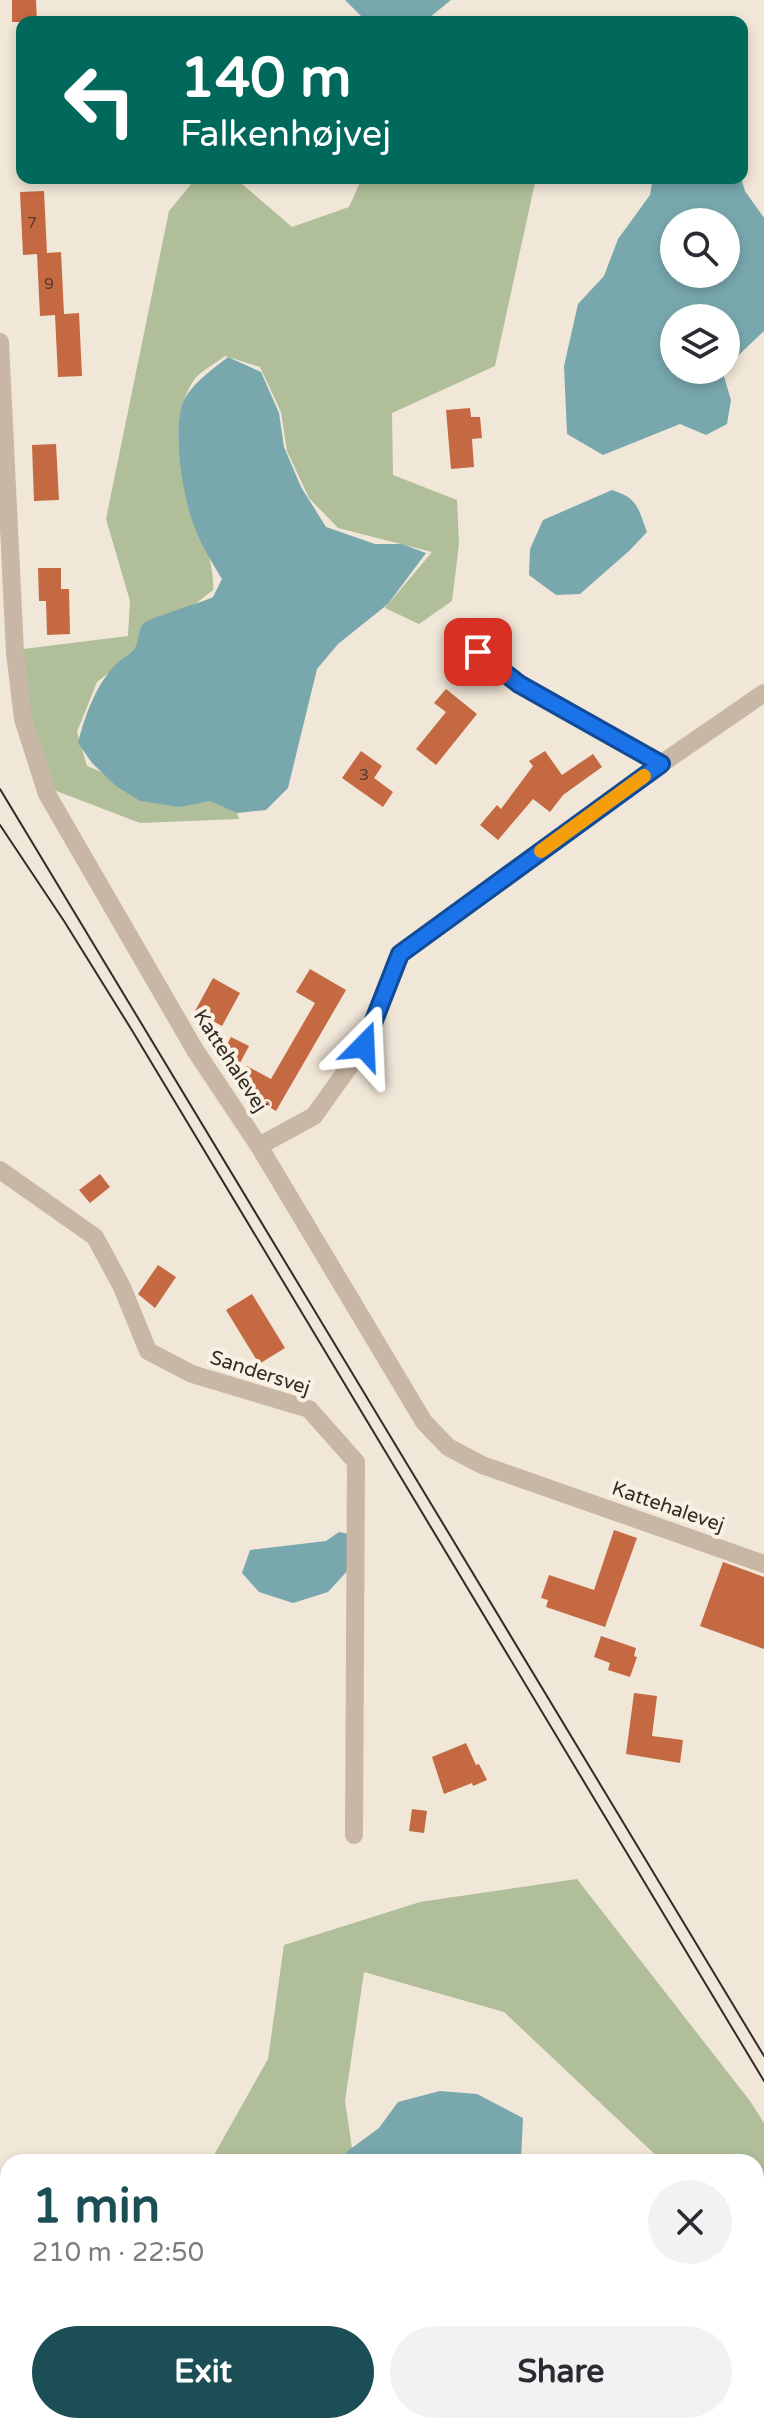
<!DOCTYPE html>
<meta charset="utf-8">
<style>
:root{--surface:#fff;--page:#f2f2f3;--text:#2b2b33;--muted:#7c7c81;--accent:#1c4e55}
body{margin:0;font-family:"Varela Round",sans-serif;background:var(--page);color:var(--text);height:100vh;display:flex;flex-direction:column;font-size:30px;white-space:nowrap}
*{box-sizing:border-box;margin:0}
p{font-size:26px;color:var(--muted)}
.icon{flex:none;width:44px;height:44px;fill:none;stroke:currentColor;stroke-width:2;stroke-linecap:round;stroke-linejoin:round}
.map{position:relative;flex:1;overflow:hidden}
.panel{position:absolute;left:0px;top:2154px;width:764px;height:280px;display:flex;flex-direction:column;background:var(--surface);border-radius:24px 24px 0 0;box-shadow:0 4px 12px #0003}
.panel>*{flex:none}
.guide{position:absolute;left:16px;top:16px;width:732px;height:168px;border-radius:16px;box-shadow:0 4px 12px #0003;background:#00695c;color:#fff;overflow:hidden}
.tools{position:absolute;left:660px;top:208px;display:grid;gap:16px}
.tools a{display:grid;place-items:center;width:80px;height:80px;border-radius:50%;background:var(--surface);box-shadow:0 4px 12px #0003;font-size:40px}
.pin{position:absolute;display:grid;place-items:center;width:68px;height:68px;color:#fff;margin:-34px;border-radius:16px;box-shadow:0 4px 12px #0006}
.me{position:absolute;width:88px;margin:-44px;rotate:21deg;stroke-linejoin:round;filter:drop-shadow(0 0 6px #0008)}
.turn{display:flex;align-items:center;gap:28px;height:168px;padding:0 32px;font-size:36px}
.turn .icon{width:104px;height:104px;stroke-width:2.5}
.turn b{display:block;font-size:56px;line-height:68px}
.round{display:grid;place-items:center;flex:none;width:84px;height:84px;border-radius:42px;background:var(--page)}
.headline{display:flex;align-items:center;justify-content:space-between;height:136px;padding:0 32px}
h1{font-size:48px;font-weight:700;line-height:60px;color:var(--accent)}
.button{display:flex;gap:16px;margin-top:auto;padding:16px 32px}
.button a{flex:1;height:92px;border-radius:48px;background:var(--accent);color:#fff;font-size:32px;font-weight:700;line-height:92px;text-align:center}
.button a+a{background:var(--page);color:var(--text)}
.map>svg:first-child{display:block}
</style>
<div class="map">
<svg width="764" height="2434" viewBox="0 0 764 2434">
<rect width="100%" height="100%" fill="#f1e7d8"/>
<g fill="#b0bf99">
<path d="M196,178H235L292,227L349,207L362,178H536L495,366L392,413L393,475L457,500L459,544L452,601L419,624L385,608L432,552L338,528L309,498L287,451L281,412L260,367L225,356C215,364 198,372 192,383C172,417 177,460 188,496C197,528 215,557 213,590L97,682L77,732L87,766L179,804L231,795L239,819L140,823L38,784L23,649L128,636L130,601L106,519L169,211Z"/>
<path d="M577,1879L750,2101L764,2123V2313L756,2300V2162H663L504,2012L364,1972L345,2101L354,2162H210L268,2059L284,1945L420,1902Z"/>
<path d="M0,2310H8V2426H489L486,2434H0Z"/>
</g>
<g fill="#78a8ae" fill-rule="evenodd">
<path d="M345,0H451L424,22H367Z"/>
<path d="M653,178H741L745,191L764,218V331L726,367V318H674V370H722L731,400L727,424L706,435L680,424L603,455L567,434L564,366L578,304L604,276L618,239L650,195ZM674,222H726V274H674Z"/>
<path d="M228,357L261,372L279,413L284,447L301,487L326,527L375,544H402L426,553L388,604L338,644L317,669L288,788L266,810L237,813L210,801L180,807L140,801L116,786L92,763L78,743C85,715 96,685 116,664C122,658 131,655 135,648C139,641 138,630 143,624C148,618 201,603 213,597L222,579C211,561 200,543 193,523C183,495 169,421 187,395C197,380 214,368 228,357Z"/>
<path d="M612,490C638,498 638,508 647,532L629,551L580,594L556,595L529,575L530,549L543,520Z"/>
<path d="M339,1532L349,1534L351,1567L328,1592L293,1603L259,1592L242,1573L250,1550L326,1541Z"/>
<path d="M440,2091L477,2094L523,2118L521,2161L385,2162L345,2153L379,2128L398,2102Z"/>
</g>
<g fill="#c56942">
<path d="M12,0H36L37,22H12Z"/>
<path d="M44,191L47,253L61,252L64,314L79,313L82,376L58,377L55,315L40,316L37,254L23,255L20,192Z"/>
<path d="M470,408L471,417H480L482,438L472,439L474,467L451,469L446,410Z"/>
<path d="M56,444L59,500L34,501L32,445Z"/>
<path d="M38,568H61V589H69L70,634L47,635L46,601H39Z"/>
<path d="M446,689L477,714L436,765L416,749L446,712L434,703Z"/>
<path d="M361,751L382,766L374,778L393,792L383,807L342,778Z"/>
<path d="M545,751L562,775L593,754L602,767L563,795L550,812L533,799L498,840L480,825L497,805L501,809L533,766L529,761Z"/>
<path d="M310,969L346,990L276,1111L235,1087L247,1066L271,1079L315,1003L296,992Z"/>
<path d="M213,978L240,993L222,1026L195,1011Z"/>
<path d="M231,1037L249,1046L240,1063L222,1054Z"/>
<path d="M100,1174L110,1187L90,1203L79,1190Z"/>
<path d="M158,1265L176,1277L155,1308L138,1294Z"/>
<path d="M252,1294L285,1348L259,1364L226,1310Z"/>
<path d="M614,1530L637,1538L605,1627L546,1607L548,1600L541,1598L549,1575L594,1590Z"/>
<path d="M723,1562L764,1577V1649L700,1626Z"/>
<path d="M601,1636L636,1648L634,1656L637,1657L630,1677L608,1670L610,1663L594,1657Z"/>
<path d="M634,1693L657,1696L652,1736L683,1740L680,1763L626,1754Z"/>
<path d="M466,1743L476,1765L479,1764L487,1780L473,1786L472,1783L444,1794L432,1757Z"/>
<path d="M412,1809L427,1811L424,1833L409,1831Z"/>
</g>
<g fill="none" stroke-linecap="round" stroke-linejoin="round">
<g stroke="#c9b7a5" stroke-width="18">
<path d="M0,342L15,653L23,719L47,794L195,1050L259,1146L424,1422L448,1447L482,1465L764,1564"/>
<path d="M478,652L519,684L661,764"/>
<path d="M259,1146L314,1116L364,1046L400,954L661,764L764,693"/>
<path d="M0,1170L95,1237L122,1287L148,1351L192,1374L309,1409L356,1462L354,1835"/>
</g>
<g stroke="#342b26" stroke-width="2">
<path d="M0,789L764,2056"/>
<path d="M0,825L64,921L133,1032L764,2081"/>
</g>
</g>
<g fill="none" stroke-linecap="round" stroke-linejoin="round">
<g stroke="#114b97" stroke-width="20">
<path id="route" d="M364,1046L400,954L661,764L519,684L478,652"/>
</g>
<use href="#route" stroke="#1a73e8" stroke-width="14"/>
<path stroke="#f59e0b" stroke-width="14" d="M541,851L644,776"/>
</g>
<g text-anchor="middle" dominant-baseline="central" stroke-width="8" stroke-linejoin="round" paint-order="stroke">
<g font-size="16" fill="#583a2d">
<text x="32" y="223">7</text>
<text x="49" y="284">9</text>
<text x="364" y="775">3</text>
</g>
<g font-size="20" fill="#342b26" stroke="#f9f1e4">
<text transform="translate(230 1061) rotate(57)">Kattehalevej</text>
<text transform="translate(260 1373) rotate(18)">Sandersvej</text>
<text transform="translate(668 1507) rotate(19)">Kattehalevej</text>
</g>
</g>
</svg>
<div class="tools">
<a><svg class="icon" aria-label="search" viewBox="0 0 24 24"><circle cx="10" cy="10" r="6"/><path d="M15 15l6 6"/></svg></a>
<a><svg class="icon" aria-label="layers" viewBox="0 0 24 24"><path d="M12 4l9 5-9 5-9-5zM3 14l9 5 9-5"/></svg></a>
</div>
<div class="pin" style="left:478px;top:652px;background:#d93025"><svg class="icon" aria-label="arrive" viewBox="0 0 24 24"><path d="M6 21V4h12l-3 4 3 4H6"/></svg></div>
<svg class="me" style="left:364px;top:1046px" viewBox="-20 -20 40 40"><path d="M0-17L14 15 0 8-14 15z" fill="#1a73e8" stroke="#fff" stroke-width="4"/></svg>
<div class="guide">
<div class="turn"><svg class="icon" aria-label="left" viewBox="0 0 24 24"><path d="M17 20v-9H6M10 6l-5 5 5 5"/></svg><div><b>140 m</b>Falkenhøjvej</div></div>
</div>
<section class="panel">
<div class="headline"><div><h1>1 min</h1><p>210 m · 22:50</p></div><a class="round"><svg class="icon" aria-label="close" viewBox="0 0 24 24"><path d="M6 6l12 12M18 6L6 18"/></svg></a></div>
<div class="button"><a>Exit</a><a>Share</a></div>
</section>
</div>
